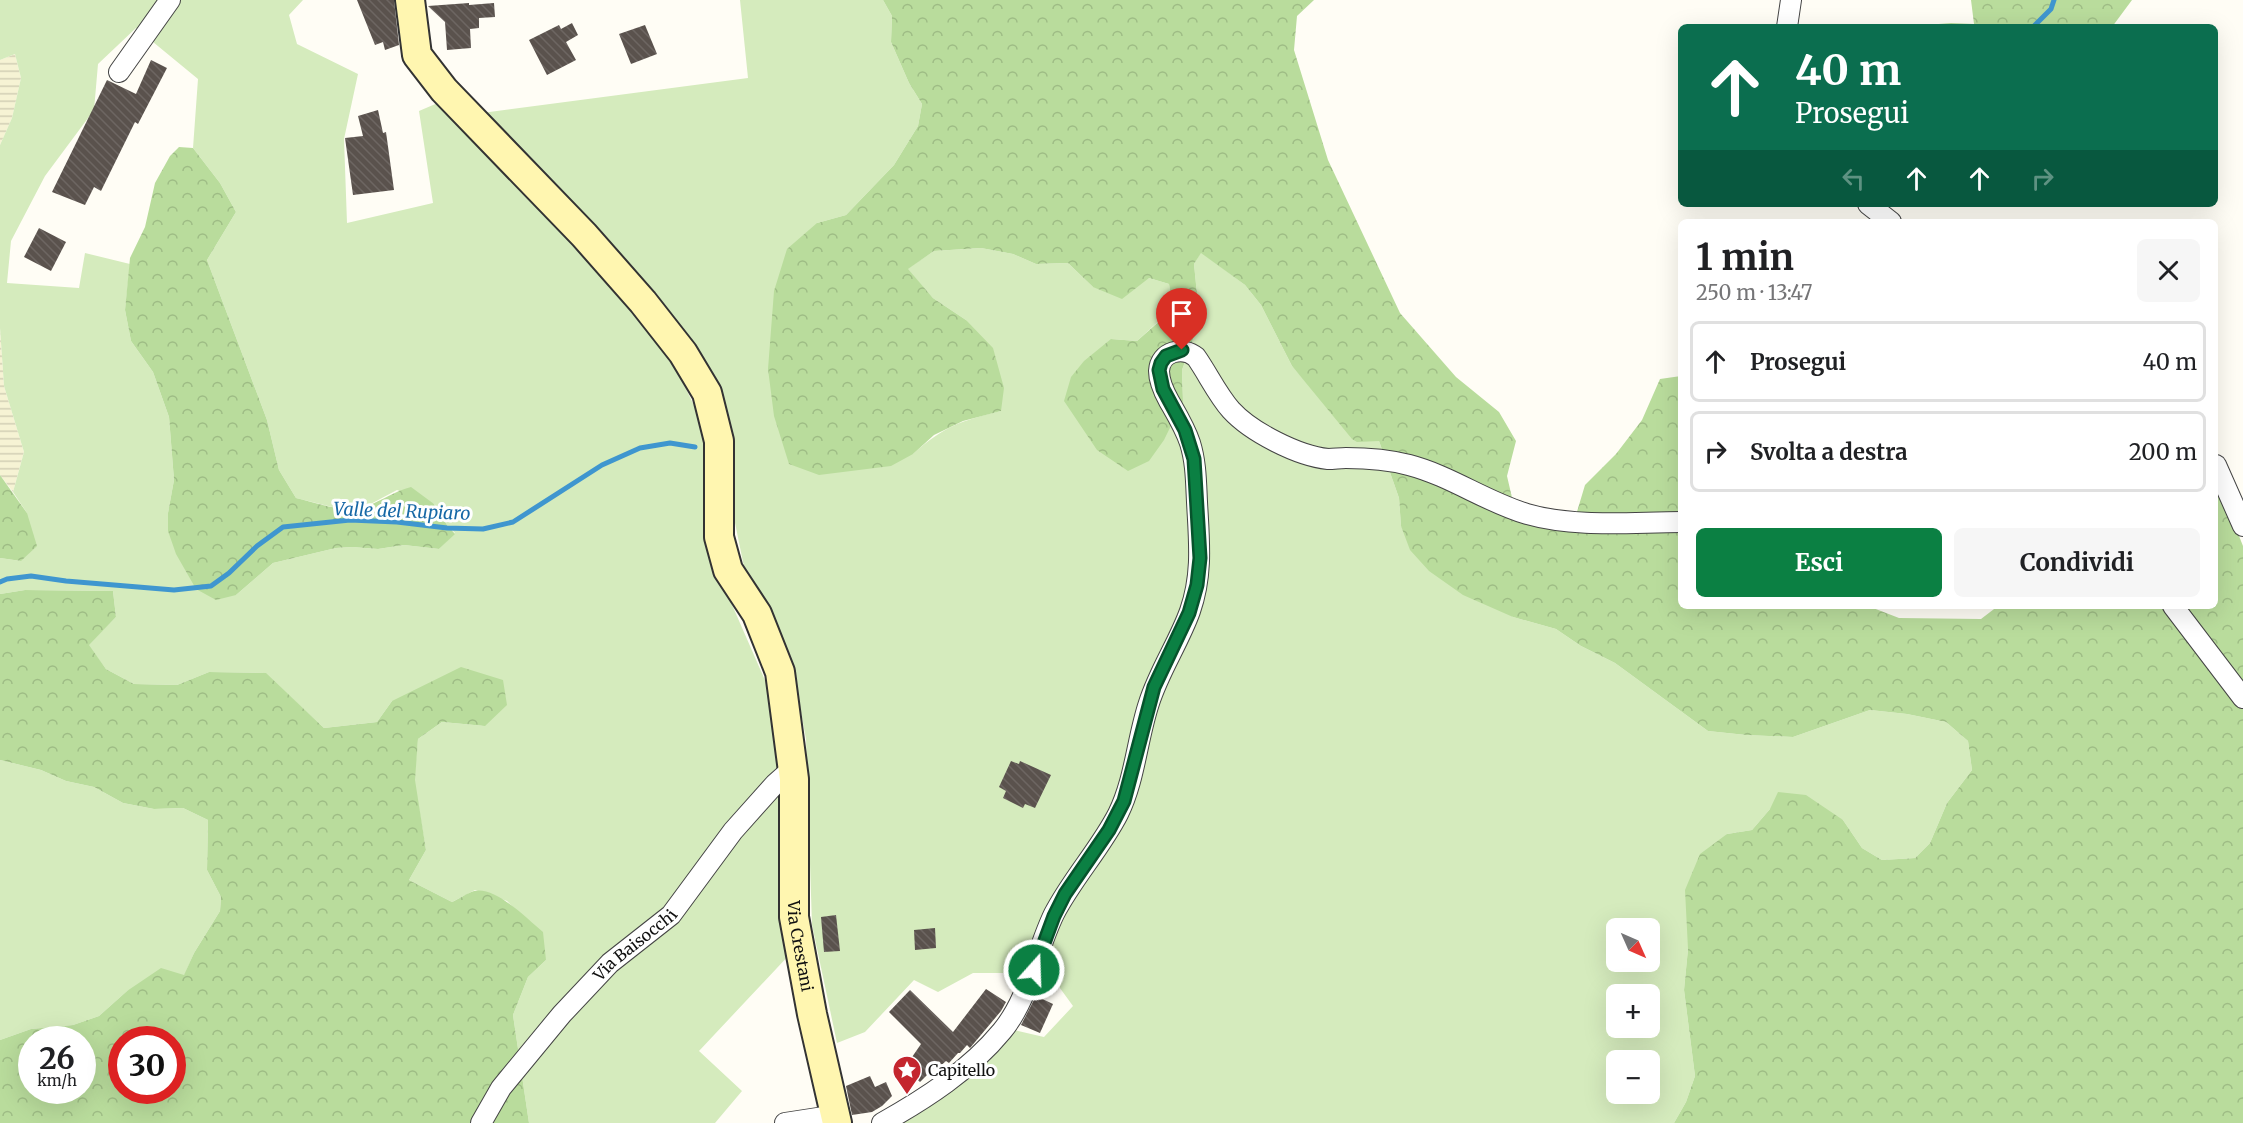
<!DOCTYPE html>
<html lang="it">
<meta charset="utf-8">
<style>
:root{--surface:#fff;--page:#f6f6f6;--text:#202124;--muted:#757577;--line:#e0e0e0;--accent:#0b8043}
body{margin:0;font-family:Merriweather,serif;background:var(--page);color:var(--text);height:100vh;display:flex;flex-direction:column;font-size:22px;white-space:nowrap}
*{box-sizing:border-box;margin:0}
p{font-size:20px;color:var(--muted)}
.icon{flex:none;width:33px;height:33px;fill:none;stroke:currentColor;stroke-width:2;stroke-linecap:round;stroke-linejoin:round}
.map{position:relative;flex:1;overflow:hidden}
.details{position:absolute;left:1678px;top:219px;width:540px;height:390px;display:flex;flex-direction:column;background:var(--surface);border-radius:9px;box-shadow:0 6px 24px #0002}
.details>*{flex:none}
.banner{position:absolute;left:1678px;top:24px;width:540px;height:183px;border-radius:9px;box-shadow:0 6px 24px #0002;background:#0b6e4f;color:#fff;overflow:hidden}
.needle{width:39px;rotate:135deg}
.tools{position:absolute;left:1606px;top:918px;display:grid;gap:12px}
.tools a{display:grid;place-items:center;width:54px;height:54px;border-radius:9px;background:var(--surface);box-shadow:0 6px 24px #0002;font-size:30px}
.speed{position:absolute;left:18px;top:1026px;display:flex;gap:12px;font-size:30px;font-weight:700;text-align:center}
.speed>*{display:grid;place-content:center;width:78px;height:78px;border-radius:50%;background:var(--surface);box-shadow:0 6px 24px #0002;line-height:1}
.speed small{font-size:15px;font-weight:400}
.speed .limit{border:9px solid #d22;background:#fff;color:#111}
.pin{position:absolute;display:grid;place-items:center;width:51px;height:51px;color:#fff;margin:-62px -26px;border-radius:50% 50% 50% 0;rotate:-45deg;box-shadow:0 0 6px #0007}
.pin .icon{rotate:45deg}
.me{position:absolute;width:66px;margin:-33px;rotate:20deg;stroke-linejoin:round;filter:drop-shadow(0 0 4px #0008)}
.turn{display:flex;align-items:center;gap:21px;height:126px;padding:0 18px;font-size:27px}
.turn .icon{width:78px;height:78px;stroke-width:2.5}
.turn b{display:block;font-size:42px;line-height:51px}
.lanes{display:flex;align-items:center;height:57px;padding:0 18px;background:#0003;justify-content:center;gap:30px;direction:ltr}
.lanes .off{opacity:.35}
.round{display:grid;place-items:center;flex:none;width:63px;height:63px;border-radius:9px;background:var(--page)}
.head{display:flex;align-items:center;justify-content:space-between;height:102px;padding:0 18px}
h1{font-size:36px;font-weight:700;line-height:45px}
.button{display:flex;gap:12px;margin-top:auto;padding:12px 18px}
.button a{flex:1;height:69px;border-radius:9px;background:var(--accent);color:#fff;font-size:24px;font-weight:700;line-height:69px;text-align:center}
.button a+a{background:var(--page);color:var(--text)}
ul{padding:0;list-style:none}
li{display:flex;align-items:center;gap:18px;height:81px;margin:0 12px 9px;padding:0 6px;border:3px solid var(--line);border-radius:9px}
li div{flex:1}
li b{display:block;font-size:22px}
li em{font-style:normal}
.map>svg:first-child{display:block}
</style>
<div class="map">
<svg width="2243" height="1123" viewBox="0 0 2243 1123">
<defs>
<pattern id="farmland-rules" width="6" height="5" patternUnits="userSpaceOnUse" patternTransform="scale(1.5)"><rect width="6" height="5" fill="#f6f3d4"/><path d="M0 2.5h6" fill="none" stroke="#d2cfb5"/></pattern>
<pattern id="forest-crowns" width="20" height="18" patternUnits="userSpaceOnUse" patternTransform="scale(1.5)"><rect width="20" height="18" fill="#b9dc9c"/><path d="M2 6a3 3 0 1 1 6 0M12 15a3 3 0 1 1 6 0" fill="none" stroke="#9ebc85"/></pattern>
<pattern id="building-back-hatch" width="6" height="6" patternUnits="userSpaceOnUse" patternTransform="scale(1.5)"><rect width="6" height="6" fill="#5a524d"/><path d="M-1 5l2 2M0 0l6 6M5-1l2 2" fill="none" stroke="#6d6662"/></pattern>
</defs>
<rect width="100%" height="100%" fill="#fffdf5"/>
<g fill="url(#farmland-rules)">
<path d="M15,54L21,78L12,118L0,145V60Z"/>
<path d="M0,328L4,386L24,452L13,492L0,475Z"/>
</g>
<g fill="#d5ebbd" fill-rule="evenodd">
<path d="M0,0H303L289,15L297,44L358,74L344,139L347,223L433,203L419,111L440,102L609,280L678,372L699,416L708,456L719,575L771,694L780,742L791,953L699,1051L742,1091L715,1123H529L513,1015L528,977L546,960L516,910L507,901L475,890L452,902L409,880L426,850L414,780L418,739L442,722L485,726L392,701L377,722L324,728L265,673L209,672L177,685L134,684L106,669L88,645L116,617L113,591L25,590L0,594V558L21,561L27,513L13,492L24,452L4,386L0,328V145L12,118L21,78L15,54L0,60ZM136,28L198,79L193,148L220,183L236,212L207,260L267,420L279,470L296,498L336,508L365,507L397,490L434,504L447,525L455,533L439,549L404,545L378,549L352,547L336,548L273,563L236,595L168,513L174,480L169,417L153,372L131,341L125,310L130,264L85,253L79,288L7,283L11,241L45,176L94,110L98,64Z"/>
<path d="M740,0H883L892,16L891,42L909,83L922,104L918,126L894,165L846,215L817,223L913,454C944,426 961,421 1001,411L966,320L933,298L907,269L934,251L981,248L1013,254L1036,264L1068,263L1093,287L1149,278L1169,284L1173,308L1137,341L1111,339L1183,401L1182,370L1196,331L1198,304L1194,264L1201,252L1245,285L1261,305L1292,366L1358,441H1379L1399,498L1401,526L1513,617L1556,629L1581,646L1615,663L1708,731L1746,735L1793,737L1870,710L1907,714L1946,722L1968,741L1972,770L1947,803L1930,843L1915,858L1882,860L1862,848L1843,820L1770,809L1752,830L1727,834L1688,949L1684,990L1695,1076L1686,1102L1674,1123H900L1014,1030L1044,1037L1073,1006L1049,973H973L938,992L914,980L865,1032L837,1043L812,925L806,739L796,686L744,567L733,513L734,452L725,408L700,358L629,263L573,202L482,113L748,78ZM1617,928H1650V962H1617ZM1617,994H1650V1028H1617ZM1617,1060H1650V1094H1617Z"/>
<path d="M0,760L41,770L66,781L94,787L123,803L154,809L183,808L208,820L207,870L221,897L220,911L194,953L184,976L127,991L99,1016L73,1025L31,1029L0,1040Z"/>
</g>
<g fill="url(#forest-crowns)" fill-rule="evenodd">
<path d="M883,0H1314L1297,16L1294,50L1328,160L1400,313L1456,377L1499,412L1516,441L1507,476L1513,502L1576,515L1585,485L1616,454L1642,420L1660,379L1681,376L1682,606H1868L1899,618L1981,619L1998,606H2216V488L2223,496L2243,546V1123H1674L1686,1102L1695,1076L1684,990L1688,949L1685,890L1700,854L1727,834L1752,830L1770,809L1778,792L1806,795L1843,820L1862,848L1882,860L1915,858L1930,843L1947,803L1972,770L1968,741L1946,722L1907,714L1870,710L1793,737L1746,735L1708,731L1615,663L1581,646L1556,629L1513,617L1463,595L1429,571L1410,550L1401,526L1399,498L1379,441L1357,442L1352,439L1292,366L1261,305L1245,285L1201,253L1194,264L1198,304L1196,331L1182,370L1183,401L1164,440L1149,461L1128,471L1097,450L1064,401L1071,377L1084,361L1111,339L1137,341L1173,309L1169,284L1149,278L1122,299L1093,287L1068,263L1036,264L1013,254L981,248L934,251L908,269L933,298L966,320L993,348L1004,388L1001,411L963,421L934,435L913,454L891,466L819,475L789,464L774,416L768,369L774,291L787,249L817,223L846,215L894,165L918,126L922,104L909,83L891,42L892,16Z"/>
<path d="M1971,0H2132L2112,27H1901L1951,23L1974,24Z"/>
<path d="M179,147L193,148L220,183L236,212L207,260L267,420L279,470L296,498C317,503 345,514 367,506C383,500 395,491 411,487L434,504L447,525L455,534L439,549L404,545L378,549L352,547L336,548L273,563L236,595L216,600L196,589L176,554L168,531V513L174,480L169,417L153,372L131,341L125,310L130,258L145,227L155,183L170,156Z"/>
<path d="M0,475L27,513L37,546L21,561L0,558Z"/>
<path d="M25,590L113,591L116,617L89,645L106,669L134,684L177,685L209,672L266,673L324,728L377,722L392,701L461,667L503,680L507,705L485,726L442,722L418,739L415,780L426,850L409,880L452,902C459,899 467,893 474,891C496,886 527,919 543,932L546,960L528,977L513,1015L529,1123H0V1040L31,1029L73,1025L99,1016L127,991L161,968L184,975L194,953L220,911L221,897L207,870L208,820L183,808L154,809L123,803L94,787L66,781L41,770L0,760V594ZM32,1040H82V1090H32ZM122,1040H172V1090H122Z"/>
</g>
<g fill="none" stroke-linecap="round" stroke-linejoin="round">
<g stroke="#3f96cf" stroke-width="5">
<path d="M2033,27L2051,9L2054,0"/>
<path d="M0,582L7,579L31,576L66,581L174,590L211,586L229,573L257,546L283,527L350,520L397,522L447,528L483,529L513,522L602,465L640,448L670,443L695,447"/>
</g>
</g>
<g fill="url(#building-back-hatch)">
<path d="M357,0H394L399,45L385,50L383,42L375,45Z"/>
<path d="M469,3V5L494,3L495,17L479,18V28L470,29L471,48L447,50L445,22L428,6Z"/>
<path d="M572,23L578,35L566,42L576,60L547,75L529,40L559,25L561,29Z"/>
<path d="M645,25L657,54L631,64L619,34Z"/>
<path d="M151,60L167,68L138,124L135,122L101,191L94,187L85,205L52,192L107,80L136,94Z"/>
<path d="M378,110L383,133L386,132L394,190L353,195L345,138L363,136L358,116Z"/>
<path d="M39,228L66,242L51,271L24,257Z"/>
<path d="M1011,761L1019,764L1020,761L1051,775L1035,808L1025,804L1023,808L1003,798L1006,791L999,787Z"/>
<path d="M836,915L840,951L824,952L821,917Z"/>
<path d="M935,928L936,948L915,950L914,930Z"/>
<path d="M986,989L1006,1002L1001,1011L970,1048L967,1045L960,1053H958L949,1063L946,1061L936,1070L934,1068L920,1082L908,1072L914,1063L910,1060L921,1044L889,1012L910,990L953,1032Z"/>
<path d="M1036,996L1053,1004L1040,1033L1021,1025Z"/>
<path d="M870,1076L875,1087L886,1082L892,1096L882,1106L872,1112L852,1115L846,1086Z"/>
</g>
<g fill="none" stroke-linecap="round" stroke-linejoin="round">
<g stroke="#444" stroke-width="22">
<g id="street">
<path d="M1787,27L1791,0"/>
<path d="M119,72L170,0"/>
<path d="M1868,204L1891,222"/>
<path d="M2216,465L2243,526"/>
<path d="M2173,606L2243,698"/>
<path id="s1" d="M481,1123L501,1088L562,1014L610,963L671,915L733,831L775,784L793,768"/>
<path d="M785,1123L837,1115"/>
<path d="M882,1123C925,1099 970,1070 1002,1031C1030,997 1035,953 1054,914C1072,879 1100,849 1118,814C1135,780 1137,739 1149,703C1159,671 1179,642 1190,611C1203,574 1199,540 1197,502C1196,482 1196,462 1190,443C1185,428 1177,415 1169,401C1164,392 1159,382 1159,371C1160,351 1183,346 1196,357C1208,374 1217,394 1231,410C1251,432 1298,456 1328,459C1334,459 1340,458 1346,458C1366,458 1390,460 1409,465C1451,476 1486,502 1527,514C1576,528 1631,522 1682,522"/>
</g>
</g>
<g stroke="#333" stroke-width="32">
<g id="secondary">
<path id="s2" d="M410,0L417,55L444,90L584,235L643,302L683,353L707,393L719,441V537L728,570L757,614L780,672L794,779V917L812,1014L837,1123"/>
</g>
</g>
<use href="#street" stroke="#fff" stroke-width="20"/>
<use href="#secondary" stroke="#fff6b0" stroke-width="28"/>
</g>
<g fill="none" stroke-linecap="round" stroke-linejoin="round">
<g stroke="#07532c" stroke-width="15">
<path id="route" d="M1034,970L1054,916L1065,894L1109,830L1124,801L1154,687L1189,613L1197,585L1200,558L1194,459L1185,430L1163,389L1159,370L1161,363L1166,356L1182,350"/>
</g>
<use href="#route" stroke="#0b8043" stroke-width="10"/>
</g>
<defs>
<g id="sight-pin" transform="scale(1.5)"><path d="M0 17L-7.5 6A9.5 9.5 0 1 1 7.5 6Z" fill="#c4262e" stroke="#fff"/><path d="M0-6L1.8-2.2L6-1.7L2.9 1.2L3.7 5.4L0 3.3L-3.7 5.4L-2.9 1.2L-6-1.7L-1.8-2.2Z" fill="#fff"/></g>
</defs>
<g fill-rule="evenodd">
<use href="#sight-pin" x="907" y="1070"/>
</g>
<g text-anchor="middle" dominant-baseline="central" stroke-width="6" stroke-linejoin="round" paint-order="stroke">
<g font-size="16" fill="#111" stroke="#fff">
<text stroke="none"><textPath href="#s1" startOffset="237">Via Baisocchi</textPath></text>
<text stroke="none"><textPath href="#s2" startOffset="1072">Via Crestani</textPath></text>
</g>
<g font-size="16" fill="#111" stroke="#fff" text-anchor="start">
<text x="928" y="1070">Capitello</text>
</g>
<g font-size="18" font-style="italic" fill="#1768a6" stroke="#fff">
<text transform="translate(402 511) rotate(2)">Valle del Rupiaro</text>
</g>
</g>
</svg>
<div class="tools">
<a><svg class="needle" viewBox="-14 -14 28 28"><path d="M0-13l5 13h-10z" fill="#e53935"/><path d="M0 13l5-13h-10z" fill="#757577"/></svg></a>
<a>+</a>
<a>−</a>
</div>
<div class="speed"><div>26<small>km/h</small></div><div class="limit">30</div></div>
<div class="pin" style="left:1182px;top:350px;background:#d93025"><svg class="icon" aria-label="arrive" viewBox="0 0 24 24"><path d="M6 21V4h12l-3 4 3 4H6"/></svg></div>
<svg class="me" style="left:1034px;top:970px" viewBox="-20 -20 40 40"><circle r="17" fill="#0b8043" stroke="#fff" stroke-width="3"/><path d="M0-11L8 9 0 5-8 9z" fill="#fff"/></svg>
<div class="banner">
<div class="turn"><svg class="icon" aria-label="ahead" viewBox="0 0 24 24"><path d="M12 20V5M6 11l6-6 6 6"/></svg><div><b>40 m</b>Prosegui</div></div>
<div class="lanes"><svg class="icon off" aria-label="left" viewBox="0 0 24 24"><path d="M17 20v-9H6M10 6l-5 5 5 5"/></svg><svg class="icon" aria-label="ahead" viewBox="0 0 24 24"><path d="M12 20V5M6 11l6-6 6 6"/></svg><svg class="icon" aria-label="ahead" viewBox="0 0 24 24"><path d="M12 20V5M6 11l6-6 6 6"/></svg><svg class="icon off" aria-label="right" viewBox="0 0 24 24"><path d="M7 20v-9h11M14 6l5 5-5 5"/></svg></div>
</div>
<section class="details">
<div class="head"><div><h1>1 min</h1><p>250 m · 13:47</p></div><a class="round"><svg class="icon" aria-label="close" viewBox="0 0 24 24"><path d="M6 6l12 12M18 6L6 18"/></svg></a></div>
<ul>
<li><svg class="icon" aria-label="ahead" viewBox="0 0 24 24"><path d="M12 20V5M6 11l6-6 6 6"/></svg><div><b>Prosegui</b></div><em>40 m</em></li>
<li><svg class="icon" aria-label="right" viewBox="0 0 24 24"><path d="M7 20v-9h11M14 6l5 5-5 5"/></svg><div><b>Svolta a destra</b></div><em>200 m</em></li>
</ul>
<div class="button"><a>Esci</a><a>Condividi</a></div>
</section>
</div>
